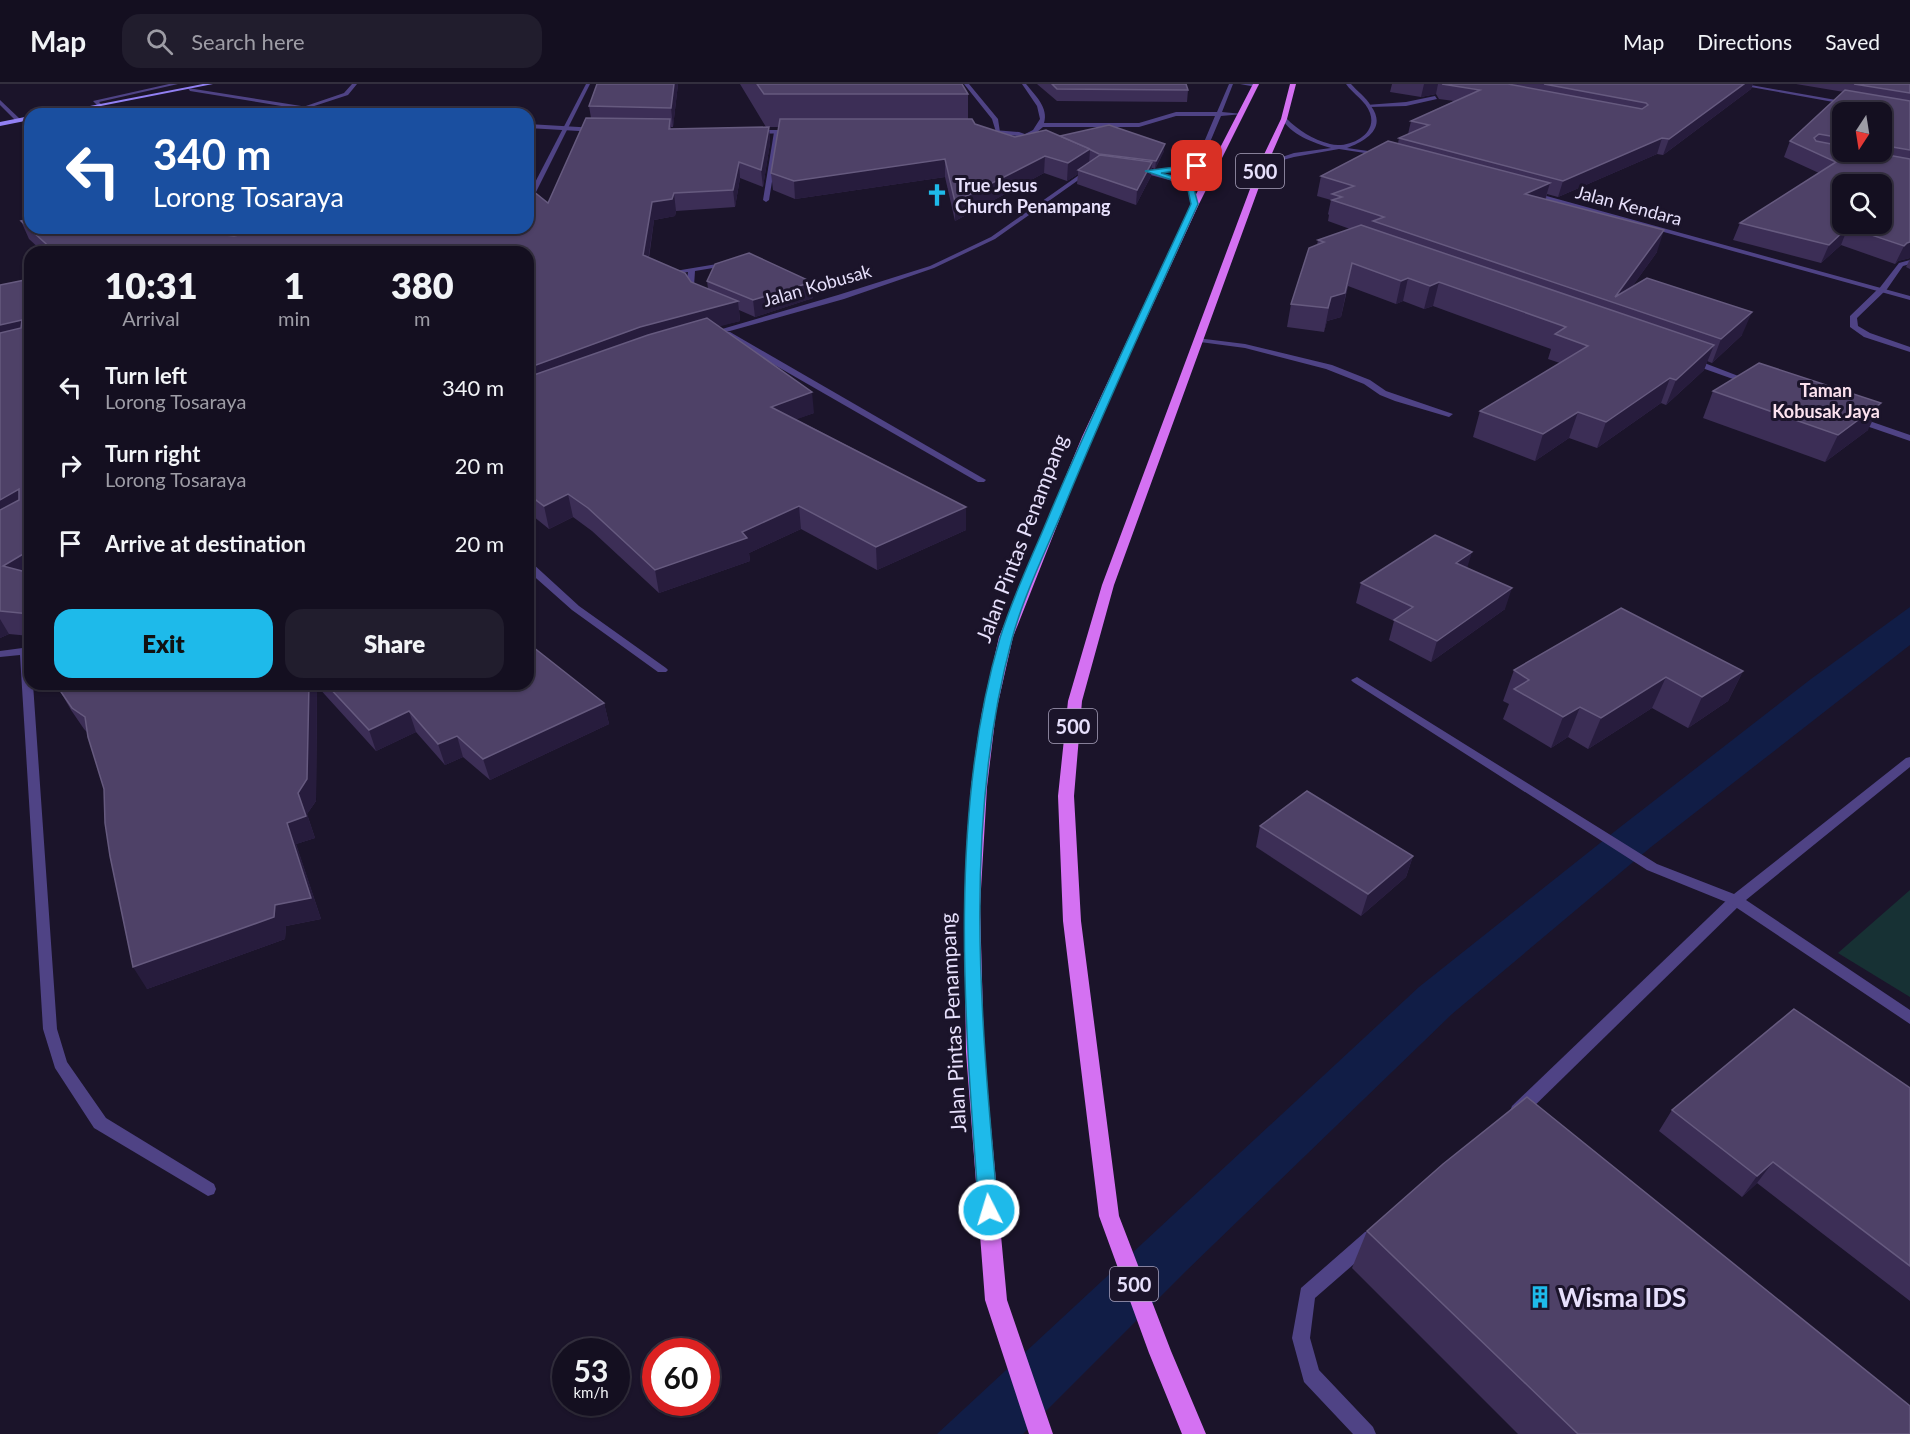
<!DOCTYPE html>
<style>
:root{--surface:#140f20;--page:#211d2d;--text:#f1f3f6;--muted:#9d9ca5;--line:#332f3e;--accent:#1ebaea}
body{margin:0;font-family:Lato,sans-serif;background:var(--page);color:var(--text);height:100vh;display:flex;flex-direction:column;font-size:22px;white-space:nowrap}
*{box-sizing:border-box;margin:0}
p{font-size:20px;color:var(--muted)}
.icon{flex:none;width:33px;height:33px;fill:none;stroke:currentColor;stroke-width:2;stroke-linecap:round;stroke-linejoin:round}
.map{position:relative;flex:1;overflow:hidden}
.side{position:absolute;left:24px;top:162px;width:510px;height:444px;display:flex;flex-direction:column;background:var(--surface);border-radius:18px;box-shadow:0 2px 4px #0004,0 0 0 2px var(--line)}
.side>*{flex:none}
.top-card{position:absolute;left:24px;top:24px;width:510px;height:126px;border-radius:18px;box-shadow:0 2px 4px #0004,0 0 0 2px var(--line);background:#1a4fa0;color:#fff;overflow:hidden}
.needle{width:39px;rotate:192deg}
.buttons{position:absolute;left:1832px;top:18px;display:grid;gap:12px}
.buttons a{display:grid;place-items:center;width:60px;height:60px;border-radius:12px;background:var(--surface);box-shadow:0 2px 4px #0004,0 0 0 2px var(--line);font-size:30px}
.speed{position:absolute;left:552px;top:1254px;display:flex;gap:12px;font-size:30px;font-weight:700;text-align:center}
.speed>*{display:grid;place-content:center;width:78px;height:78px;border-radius:50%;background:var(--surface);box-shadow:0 2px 4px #0004,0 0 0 2px var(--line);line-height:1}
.speed small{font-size:15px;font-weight:400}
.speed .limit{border:9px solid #d22;background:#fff;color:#111}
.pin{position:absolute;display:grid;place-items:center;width:51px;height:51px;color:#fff;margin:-26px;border-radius:12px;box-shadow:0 3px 9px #0006}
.me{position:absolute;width:66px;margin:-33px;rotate:355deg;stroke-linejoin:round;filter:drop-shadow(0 0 4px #0008)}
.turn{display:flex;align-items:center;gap:21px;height:126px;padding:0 30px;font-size:27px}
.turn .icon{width:78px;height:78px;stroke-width:2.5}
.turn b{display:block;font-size:42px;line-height:51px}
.eta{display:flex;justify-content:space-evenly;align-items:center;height:102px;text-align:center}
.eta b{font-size:36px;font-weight:800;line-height:42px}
.action{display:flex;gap:12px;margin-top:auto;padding:12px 30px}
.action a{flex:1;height:69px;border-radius:18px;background:var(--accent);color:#111;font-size:24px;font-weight:800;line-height:69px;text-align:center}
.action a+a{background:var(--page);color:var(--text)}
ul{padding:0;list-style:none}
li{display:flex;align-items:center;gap:18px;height:78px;padding:0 30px}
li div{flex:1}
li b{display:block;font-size:22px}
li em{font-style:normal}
header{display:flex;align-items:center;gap:36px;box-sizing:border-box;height:84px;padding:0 30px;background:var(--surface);border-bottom:2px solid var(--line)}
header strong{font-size:28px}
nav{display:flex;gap:33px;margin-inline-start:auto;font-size:21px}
.search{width:420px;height:54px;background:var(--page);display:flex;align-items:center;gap:15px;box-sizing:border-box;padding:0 21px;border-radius:18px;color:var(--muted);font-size:22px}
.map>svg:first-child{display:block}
</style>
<header>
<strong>Map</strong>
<div class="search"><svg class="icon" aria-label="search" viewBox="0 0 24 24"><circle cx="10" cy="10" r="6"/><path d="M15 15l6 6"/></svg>Search here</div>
<nav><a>Map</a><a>Directions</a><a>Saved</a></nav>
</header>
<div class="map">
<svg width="1910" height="1350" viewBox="0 0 1910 1350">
<rect width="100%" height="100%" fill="#1b142a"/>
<path fill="#173134" d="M1910,806V913L1838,869Z"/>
<path fill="#111d46" d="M1910,523V561L1651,763L1452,930L1186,1187L1023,1350H937L1419,903L1619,744L1811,595Z"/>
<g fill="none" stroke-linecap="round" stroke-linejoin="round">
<g fill="#4f4385" fill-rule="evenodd">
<path d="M169,0H178L99,18L102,21L99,23L93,17Z"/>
<path d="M352,0H357L348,11L305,25L300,24L344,9Z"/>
<path d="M964,0H969L998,35L1000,48H996L992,35Z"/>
<path d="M1022,0H1026C1035,11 1049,24 1044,39H1139L1176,28H1217L1229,0H1233L1222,28L1243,30L1221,32L1200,82L1197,84L1194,82L1215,32H1176L1139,43H1043L1037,48L1025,54L1023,51L1033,46L1040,35L1037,22Z"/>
<path d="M1435,12L1437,15L1406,22L1369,23L1366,21L1406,18Z"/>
<path d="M1879,204L1886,206L1857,234L1858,242L1870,249L1910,263V268L1864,253L1850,243V232Z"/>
<path d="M1736,811L1741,812L1743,816L1741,820L1524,1032L1518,1034L1512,1032L1510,1027L1512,1022L1731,812Z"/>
<path d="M1371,1146L1377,1148L1379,1154L1377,1160L1315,1214L1310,1254L1319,1286L1373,1343L1376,1350H1353L1304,1298L1292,1254L1301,1204L1365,1148Z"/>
</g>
<g fill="#4f4385" fill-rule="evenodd">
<path d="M586,0H590L531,118L528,120V112Z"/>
<path d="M1240,0H1258L1259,1L1256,3Z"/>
<path d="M1734,0H1745L1853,19L1850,21Z"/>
<path d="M0,16L20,35V37H16L0,21Z"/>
<path d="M777,46L780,48L769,116L766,118L763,116L774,48Z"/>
<path d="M1089,84L1094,85L995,155L934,184L844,215L712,252L705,250L838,211L930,182L991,153Z"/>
<path d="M1910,176V180L1903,182L1885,208H1879L1878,206L1899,179Z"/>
<path d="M729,178L732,180L731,181L695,187L694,202L700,211L696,213H693L686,202L688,188L666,191L663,189Z"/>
<path d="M724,248H730L986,396L984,398H978L724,252Z"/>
<path d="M1197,254L1245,260L1332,281L1370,296L1386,307L1453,330L1449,333L1395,317L1380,311L1364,300L1326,285L1245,264L1200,258H1197Z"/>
<path d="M1688,275H1694L1754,298L1747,300L1688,279Z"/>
<path d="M1855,332L1910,351V357L1852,337L1851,335Z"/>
<path d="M528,478L532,479L579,522L666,584L668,586L666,588H658L572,526L528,487Z"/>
<path d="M30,563V600H33L57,945L67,978L106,1034L214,1100L216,1105L214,1110L208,1112L94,1044L55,984L43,945L20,571L0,573V567Z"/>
<path d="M1357,593L1657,780L1734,810L1906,674L1910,673V683L1746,816L1910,926V940L1731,820L1647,786L1353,598L1351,596Z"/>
</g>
<g fill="#4f4385" fill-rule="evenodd">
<path d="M1346,0H1351C1357,7 1366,13 1371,22C1387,44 1366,57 1347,64L1382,69L1384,72L1339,65L1294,73L1261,82V80L1294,69L1331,64C1314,59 1289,50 1282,34H1286C1299,47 1312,55 1330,60C1348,65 1378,51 1370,29C1366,17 1353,10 1346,0Z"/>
<path d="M188,4L339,28L342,30H330L190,7Z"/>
<path d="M528,40L596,44L599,46L596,48L528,44Z"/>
<path d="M982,45L1019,48L1042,56L1039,58L1019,52L980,48Z"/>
<path d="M794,46L796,49L754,50L751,48L754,46Z"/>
<path d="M1216,73L1218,76L1197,84L1162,89L1159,87L1196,80Z"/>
<path d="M1138,84L1192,99L1198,120L1195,122L1192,120L1187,101L1136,87Z"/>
<path d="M1532,108L1910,212V216L1530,111Z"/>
</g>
<g fill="#9280f3" fill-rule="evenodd">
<path d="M203,0H213L60,30H49Z"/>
<path d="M30,32V36L0,42V38Z"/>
</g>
<g fill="#d471f2" fill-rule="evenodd">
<path d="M1253,0H1259L1199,120L1092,353L1013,553L996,628L987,703L980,822L984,968L1007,1216L1053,1350H1029L985,1216L966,968L964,822L971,703L982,628L999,553L1082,353L1191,120Z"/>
<path d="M1290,0H1296L1287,35L1267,81L1114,501L1082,617L1074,712L1081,837L1119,1132L1171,1267L1206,1350H1182L1149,1269L1099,1132L1063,837L1058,712L1068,617L1102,501L1259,81L1281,35Z"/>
</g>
</g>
<g fill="#3c2e56" fill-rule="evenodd">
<path d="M597,0H678L673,43H671V45L769,43L770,59L763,103L740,94L735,123L676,127L675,132L654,136L649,174L691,198L708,205L707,197L812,198L813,214L755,233L739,226L740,237L718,242L814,329L796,335L966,423V446L877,486L801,445L749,469L750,477L659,509L592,447L573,433L549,445L528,428V168H43L29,155L21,137L528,144L548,119L591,34L589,22Z"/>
<path d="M740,0H962L968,10V35L975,40L1015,53L1060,52L1164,67L1155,85L1152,84L1151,92L1136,121L1077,100L1078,90L1067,97L1044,89L955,137L945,93L795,115L773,106L771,89L779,43H766Z"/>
<path d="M1037,0H1186L1188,6L1187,18L1057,17Z"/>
<path d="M1392,0H1753L1751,5L1663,71L1657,70L1558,113L1547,110L1546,115L1657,168L1631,204L1742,251L1712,279L1707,277L1704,286L1666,321L1661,319L1597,364L1569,354L1535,377L1473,353L1480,327L1560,279L1548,275L1551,265L1433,222L1424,225L1403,217L1396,220L1348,202L1341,233L1327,237L1324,248L1287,243L1291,220L1317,161L1318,156L1350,145L1328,137L1329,131L1328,130L1331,116L1317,112L1321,92L1398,59L1399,54L1408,50L1411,37L1454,17L1439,15L1436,10L1421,13L1390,8Z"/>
<path d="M1796,0H1910V174L1898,177L1895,180L1841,161L1821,179L1733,156L1740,139L1819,89L1784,73L1790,57L1844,8ZM1842,28H1881V68H1842Z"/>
<path d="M1910,175V185L1906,183Z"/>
<path d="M30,195V552L9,550L0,554V201Z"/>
<path d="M1713,307L1868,346L1825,378L1703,334Z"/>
<path d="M1467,484L1505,525L1431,578L1389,556L1394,537L1356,519L1361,499Z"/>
<path d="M533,563L604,619L609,640L490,696L463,673L445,681L416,648L376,667L317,602L316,717L307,730L315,754L296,760L321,835L286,842L285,855L147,905L104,705L87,648L84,645L71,626L59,605V600H528Z"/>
<path d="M1514,586L1743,587L1728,617L1688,644L1652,624L1588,665L1568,653L1551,664L1503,635L1509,620L1503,617Z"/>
<path d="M1260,742L1413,772L1406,793L1361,832L1256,763Z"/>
<path d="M1910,1004V1217L1757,1099L1742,1113L1659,1047L1672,1026Z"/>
<path d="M1367,1147L1910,1350H1518L1352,1184Z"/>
</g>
<g fill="#271c3d">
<path d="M674,0H678L673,43L671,24Z"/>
<path d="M1424,0H1438L1436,10L1421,13Z"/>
<path d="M1744,0H1753L1751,5L1663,71L1669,55Z"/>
<path d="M769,43L770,59L763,103L761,86Z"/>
<path d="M1662,54L1657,70L1558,113L1563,97Z"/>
<path d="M1165,60L1164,67L1155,85L1156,77Z"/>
<path d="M1090,65L1089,82L1078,86V90L1067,97L1068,79Z"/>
<path d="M1045,72L1044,89L955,137V118Z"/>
<path d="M945,75V93L795,115L794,97Z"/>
<path d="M739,78L740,94L735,123L733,106Z"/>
<path d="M1152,78L1151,92L1136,121L1137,106Z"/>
<path d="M1550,99L1544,119L1525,110Z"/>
<path d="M674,109L676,127L675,132L654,136L646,190L643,171L652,118Z"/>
<path d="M1848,143L1841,161L1821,179L1829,161Z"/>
<path d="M237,144H334L226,166L217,150L219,148Z"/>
<path d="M494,144H510L495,167L491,149Z"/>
<path d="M1664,146L1657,168L1619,221L1615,213Z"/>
<path d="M1910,158V174L1898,177L1895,180L1904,162L1907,159Z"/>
<path d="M1352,179L1341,233L1327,237L1324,248L1331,213Z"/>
<path d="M1408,194L1403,217L1396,220L1401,197Z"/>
<path d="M812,198L813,214L755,233L753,216Z"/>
<path d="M1439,198L1433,222L1424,225L1430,202Z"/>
<path d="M738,217L740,237L643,263L528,307V284L640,243Z"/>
<path d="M1752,228L1742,251L1712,279L1721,255Z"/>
<path d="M22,236L30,253L0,263V241Z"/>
<path d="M1714,261L1704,286L1666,321L1676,296Z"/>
<path d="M1670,294L1661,319L1597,364L1606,338Z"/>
<path d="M812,308L814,329L773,344L771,323Z"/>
<path d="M1881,319L1868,346L1825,378L1838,351Z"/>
<path d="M1578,328L1569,354L1535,377L1543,350Z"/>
<path d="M19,405L30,427L0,445V416Z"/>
<path d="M568,410L573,433L549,445L544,422Z"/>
<path d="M799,422L801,445L749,469L750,477L659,509L655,486Z"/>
<path d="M966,423V446L877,486L876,463Z"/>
<path d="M30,466V496L3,482Z"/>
<path d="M1472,468L1466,488L1456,479Z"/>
<path d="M1512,504L1505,525L1431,578L1437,557Z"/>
<path d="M0,535L9,550L0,554Z"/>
<path d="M1743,587L1728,617L1688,644L1702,613Z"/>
<path d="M1666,593L1652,624L1588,665L1601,634Z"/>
<path d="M309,600H316L317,602L316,717L307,730L315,754L296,760L321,835L286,842L285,855L147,905L133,883L287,739L298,709Z"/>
<path d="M604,619L609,640L490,696L483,675Z"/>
<path d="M1580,623L1568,653L1551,664L1563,633Z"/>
<path d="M409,627L416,648L376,667L369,646Z"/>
<path d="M457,652L463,673L445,681L438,660Z"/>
<path d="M1413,772L1406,793L1361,832L1368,810Z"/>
<path d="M1773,1078L1757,1099L1742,1113L1757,1092Z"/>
</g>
<g fill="#4e4167" stroke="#665a7f" stroke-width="1.5" fill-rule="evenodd">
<path d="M597,0H674L671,24L589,22Z"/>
<path d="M757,0H962L968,10H764Z"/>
<path d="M1052,0H1186L1188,6L1057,5Z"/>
<path d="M1442,0H1508L1642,25L1648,21L1646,19L1544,0H1744L1669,55L1662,54L1563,97L1399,54L1429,41L1411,37L1480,6Z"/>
<path d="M1854,0H1910V9Z"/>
<path d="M1845,6L1910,17V66L1881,61V28H1842V54L1819,50L1814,54L1816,57L1842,62V68H1871L1910,75V158L1907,159L1904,162L1848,143L1829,161L1740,139L1836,78L1790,57ZM1842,100H1881V140H1842Z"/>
<path d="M586,34L670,35L669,45L769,43L761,86L739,78L733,106L674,109L672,115L652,118L643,171L685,189L691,198L738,217L640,243L528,284V168H55L21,137L30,135V144H237L219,148L217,150L234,152L274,144H494L491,149V151H501L505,144H528V103L548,119Z"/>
<path d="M780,35H972L975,40L1015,53L1046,46L1090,65L1068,79L1045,72L955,118L945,75L794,97L771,89Z"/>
<path d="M1109,41L1165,60L1156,77L1099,70L1089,65H1090L1060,52Z"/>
<path d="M1388,57L1550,99L1525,110L1664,146L1615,213L1647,194L1752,228L1721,255L1373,137L1384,133L1332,116L1342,113L1332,110L1354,102L1321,92Z"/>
<path d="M1100,71L1152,78L1137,106L1078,86Z"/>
<path d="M1361,141L1714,261L1676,296L1670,294L1606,338L1578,328L1543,350L1480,327L1588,262L1555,250L1566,243L1439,198L1430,202L1408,194L1401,197L1352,179L1345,209L1331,213L1328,224L1291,220L1309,164L1324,158L1318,156Z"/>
<path d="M749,169L812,198L753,216L707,197L715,180Z"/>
<path d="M30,195V466L3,482L30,489V530L0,527V426L19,416V405L0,416V249L21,244L22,236L0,241V201Z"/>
<path d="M707,234L812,308L771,323L966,423L876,463L799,422L742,448L747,454L655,486L588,424L568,410L544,422L528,410V293L648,251Z"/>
<path d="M1759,279L1881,319L1838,351L1713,307Z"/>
<path d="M1435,451L1472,468L1456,479L1512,504L1437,557L1394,536L1413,523L1361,499Z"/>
<path d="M1621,524L1743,587L1702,613L1666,593L1601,634L1580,623L1563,633L1514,605L1529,596L1514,586Z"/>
<path d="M528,558L533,563L604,619L483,675L457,652L438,660L409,627L369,646L326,600H528Z"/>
<path d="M59,600H309L307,695L298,709L306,732L287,739L311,814L275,821L274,833L133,883L110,772L105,739L104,705L88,653L85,633L72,624L59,605Z"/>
<path d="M1307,707L1413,772L1368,810L1260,742Z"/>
<path d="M1794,925L1910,1004V1182L1773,1078L1757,1092L1672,1026Z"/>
<path d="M1527,1013L1910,1322V1350H1578L1367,1147L1443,1080Z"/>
</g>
<path fill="#1ebaea" stroke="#147998" stroke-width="1.5" d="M1197,80L1199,84L1161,89L1192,98L1198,120C1152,222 1104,324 1062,428C1045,468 1023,514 1012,555C962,741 981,938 998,1126L995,1132L989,1135L982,1132L979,1126C965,943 947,733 1000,554C1013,511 1034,469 1051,427C1095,323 1144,222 1191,120L1187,101L1145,87Z"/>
<defs>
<g id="church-bare" transform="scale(1.8)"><path d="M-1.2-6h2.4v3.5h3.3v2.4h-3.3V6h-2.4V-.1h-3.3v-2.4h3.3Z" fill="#1ebaea" stroke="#1b142a" stroke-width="2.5" paint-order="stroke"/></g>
<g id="building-bare" transform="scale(1.8)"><path d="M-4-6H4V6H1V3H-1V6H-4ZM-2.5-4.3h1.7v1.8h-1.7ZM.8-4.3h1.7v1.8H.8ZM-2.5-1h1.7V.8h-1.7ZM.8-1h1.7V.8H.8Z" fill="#1ebaea" stroke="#1b142a" stroke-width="2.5" paint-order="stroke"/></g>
</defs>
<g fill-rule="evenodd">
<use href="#church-bare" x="937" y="111"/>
<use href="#building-bare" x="1540" y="1213"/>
</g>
<g text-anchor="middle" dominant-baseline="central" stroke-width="6" stroke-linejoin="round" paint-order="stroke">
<g font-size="18" font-weight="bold" fill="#e7e0fc" stroke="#1b142a" text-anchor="start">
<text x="955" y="101">True Jesus<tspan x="955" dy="21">Church Penampang</tspan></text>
</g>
<g font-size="18" fill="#e7e0fc" stroke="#1b142a">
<text transform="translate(1629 121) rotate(15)">Jalan Kendara</text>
<text transform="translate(817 201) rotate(-16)">Jalan Kobusak</text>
</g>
<g font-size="18" font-weight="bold" fill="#fce2ef" stroke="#1b142a">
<text x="1826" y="306">Taman<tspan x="1826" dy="21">Kobusak Jaya</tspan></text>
</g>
<g fill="#1b142a" stroke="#aaa3bd" stroke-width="1.5">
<rect x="1236" y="70" width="48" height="34" rx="4.5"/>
<rect x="1049" y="625" width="48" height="34" rx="4.5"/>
<rect x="1110" y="1183" width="48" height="34" rx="4.5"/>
</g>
<g font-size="20" font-weight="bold" fill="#e7e0fc">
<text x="1260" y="87">500</text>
<text x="1073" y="642">500</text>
<text x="1134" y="1200">500</text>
</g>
<g font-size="21" fill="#e7e0fc" stroke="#1b142a">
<text transform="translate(1021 454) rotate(-69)">Jalan Pintas Penampang</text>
<text transform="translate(952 939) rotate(-93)">Jalan Pintas Penampang</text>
</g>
<g font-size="26" font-weight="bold" fill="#e7e0fc" stroke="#1b142a" text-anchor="start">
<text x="1558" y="1213">Wisma IDS</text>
</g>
</g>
</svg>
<div class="buttons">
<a><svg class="needle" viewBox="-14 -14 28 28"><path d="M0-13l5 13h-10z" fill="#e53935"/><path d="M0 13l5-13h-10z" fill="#9d9ca5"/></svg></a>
<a><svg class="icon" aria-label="search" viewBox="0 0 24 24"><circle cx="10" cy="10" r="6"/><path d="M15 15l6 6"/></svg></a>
</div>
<div class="speed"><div>53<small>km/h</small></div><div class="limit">60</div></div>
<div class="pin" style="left:1197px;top:82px;background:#d93025"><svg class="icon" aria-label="arrive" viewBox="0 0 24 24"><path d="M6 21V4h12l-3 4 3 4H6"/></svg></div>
<svg class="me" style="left:989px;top:1126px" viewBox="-20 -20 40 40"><circle r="17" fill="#1ebaea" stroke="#fff" stroke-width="3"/><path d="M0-11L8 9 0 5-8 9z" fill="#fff"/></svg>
<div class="top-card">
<div class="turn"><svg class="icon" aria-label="left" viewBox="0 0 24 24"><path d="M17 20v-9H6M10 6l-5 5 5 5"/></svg><div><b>340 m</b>Lorong Tosaraya</div></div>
</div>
<section class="side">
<div class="eta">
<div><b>10:31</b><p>Arrival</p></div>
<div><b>1</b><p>min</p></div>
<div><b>380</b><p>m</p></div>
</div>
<ul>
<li><svg class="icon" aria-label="left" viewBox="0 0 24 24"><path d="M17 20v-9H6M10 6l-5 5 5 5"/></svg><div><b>Turn left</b><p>Lorong Tosaraya</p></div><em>340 m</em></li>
<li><svg class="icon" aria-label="right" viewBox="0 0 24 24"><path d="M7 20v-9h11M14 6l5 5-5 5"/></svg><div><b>Turn right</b><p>Lorong Tosaraya</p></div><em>20 m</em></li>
<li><svg class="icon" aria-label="arrive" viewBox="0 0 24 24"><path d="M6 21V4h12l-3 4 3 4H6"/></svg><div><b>Arrive at destination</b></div><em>20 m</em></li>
</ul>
<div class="action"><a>Exit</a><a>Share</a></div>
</section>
</div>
